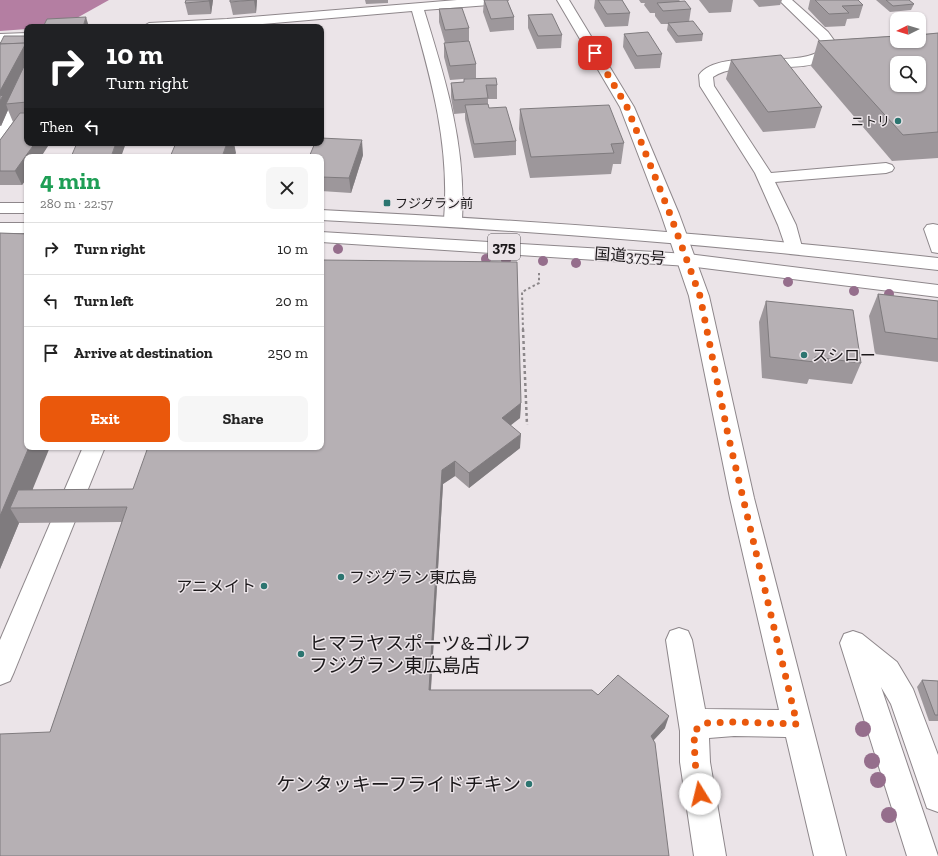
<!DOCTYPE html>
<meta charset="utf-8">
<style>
:root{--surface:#fff;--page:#f6f6f6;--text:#222;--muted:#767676;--line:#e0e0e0;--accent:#ea580c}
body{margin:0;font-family:"Zilla Slab","Noto Sans JP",serif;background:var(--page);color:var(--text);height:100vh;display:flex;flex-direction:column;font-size:15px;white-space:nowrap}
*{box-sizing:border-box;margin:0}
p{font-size:13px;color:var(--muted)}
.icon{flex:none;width:22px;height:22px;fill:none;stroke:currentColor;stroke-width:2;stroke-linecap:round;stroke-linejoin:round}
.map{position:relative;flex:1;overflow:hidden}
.side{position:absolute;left:24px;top:154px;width:300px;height:296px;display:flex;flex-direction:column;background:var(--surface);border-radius:8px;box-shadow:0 1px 3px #0004}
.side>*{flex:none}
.hud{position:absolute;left:24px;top:24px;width:300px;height:122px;border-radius:8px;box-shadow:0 1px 3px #0004;background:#202124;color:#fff;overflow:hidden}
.needle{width:26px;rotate:265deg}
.buttons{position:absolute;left:890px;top:12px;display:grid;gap:8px}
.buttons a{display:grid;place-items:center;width:36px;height:36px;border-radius:8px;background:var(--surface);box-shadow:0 1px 3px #0004;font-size:20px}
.pin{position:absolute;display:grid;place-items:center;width:34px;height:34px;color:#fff;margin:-17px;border-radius:8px;box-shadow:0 2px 6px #0006}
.me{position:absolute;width:44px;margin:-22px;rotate:351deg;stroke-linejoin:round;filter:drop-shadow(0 0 3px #0008)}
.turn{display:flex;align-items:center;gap:14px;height:84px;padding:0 16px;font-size:18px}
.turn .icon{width:52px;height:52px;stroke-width:2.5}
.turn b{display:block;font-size:28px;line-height:34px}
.then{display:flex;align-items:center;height:38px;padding:0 16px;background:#0003;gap:8px;font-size:15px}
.round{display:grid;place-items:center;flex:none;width:42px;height:42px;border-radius:8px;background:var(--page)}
.head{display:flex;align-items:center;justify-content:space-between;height:68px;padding:0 16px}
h1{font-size:24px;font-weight:700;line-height:30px;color:#1e9e55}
.cta{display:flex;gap:8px;margin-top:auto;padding:8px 16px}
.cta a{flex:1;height:46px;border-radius:8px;background:var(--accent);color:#fff;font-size:16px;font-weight:700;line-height:46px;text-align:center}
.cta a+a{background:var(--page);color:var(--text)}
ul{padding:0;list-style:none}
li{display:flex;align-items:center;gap:12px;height:52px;padding:0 16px;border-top:1px solid var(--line)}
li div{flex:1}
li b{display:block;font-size:15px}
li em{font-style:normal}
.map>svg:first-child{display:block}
</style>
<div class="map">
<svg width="938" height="856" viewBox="0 0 938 856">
<rect width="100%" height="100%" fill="#ebe4e8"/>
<path fill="#b47ea2" d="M0,0H109L66,24L54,27H27V29L0,31Z"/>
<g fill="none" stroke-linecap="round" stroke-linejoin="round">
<g stroke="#8e878b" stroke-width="2">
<g id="minor">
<path d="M457,0H508L502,4L424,10C446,81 466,145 462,220L459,224L453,225L447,224L444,220C450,146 432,82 412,11L227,27H142L149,23L227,19Z"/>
<path d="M557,0H569L634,107L679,214L709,296L754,498L846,856H814L786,737L734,736L709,738L710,762L726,856H694L680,762V731L666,640L670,631L679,628L688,631L692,640L705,709L779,710L730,498L689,296L661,214L620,107Z"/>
<path d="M779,0H792L828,32L836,43L829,56C805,78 743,57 713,77L714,86L771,173L886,163L892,165L894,168L892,171L886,173L775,182L796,225L802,247L799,251L793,252L787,251L778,225L755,173L700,86L699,75C718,48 790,68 818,52L822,43L818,38Z"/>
<path d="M27,33V41L0,42V34Z"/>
<path d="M27,77V96L8,136L5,139L0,141V121L20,81L22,78Z"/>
<path d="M933,224L938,225V253L932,252L924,229L927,225Z"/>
<path d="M83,447H105L14,672L10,681L0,685V640Z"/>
<path d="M853,631L862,634L897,662L913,689L938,755V812L927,808L891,704L881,687L938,856H907L840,643L844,634Z"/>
</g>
</g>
<g stroke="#8e878b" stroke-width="2">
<g id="highway">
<rect x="0" y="203" width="27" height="10"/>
<path d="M321,210C527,220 733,235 938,258V270C733,246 527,230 321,220Z"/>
<rect x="0" y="223" width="27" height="10"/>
<path d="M321,232L688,254L938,285V297L688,266L321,242Z"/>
</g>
</g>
<path stroke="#8c878a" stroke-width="2" stroke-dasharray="2.5 2.5" stroke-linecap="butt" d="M523,330L522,292L539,283V273"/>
<path stroke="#8c878a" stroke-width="2.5" stroke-dasharray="3 3" stroke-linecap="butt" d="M523,329L527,425"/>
<use href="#minor" fill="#fff" fill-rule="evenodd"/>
<use href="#highway" fill="#fff" fill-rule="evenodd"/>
</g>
<g fill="#956e8c">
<circle cx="338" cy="249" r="5"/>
<circle cx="486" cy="259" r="5"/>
<circle cx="506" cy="260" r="5"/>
<circle cx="543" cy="261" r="5"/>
<circle cx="576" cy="263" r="5"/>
<circle cx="788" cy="282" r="5"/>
<circle cx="854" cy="291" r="5"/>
<circle cx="889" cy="294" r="5"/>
<circle cx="863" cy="729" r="8"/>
<circle cx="872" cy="761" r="8"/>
<circle cx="878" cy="780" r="8"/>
<circle cx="889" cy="815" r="8"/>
</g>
<g fill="#9d979b">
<path d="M213,0L211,14L188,15L185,3Z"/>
<path d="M257,0L256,13L233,15L230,2Z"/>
<path d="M365,0H388V3L366,4Z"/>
<path d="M484,0H507L514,17V30L490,32L483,12Z"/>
<path d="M595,0H622L630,13L628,26L605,27L594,8Z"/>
<path d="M639,0H680L679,1L691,9L689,22L703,34L702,41L676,43L667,30L668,24H661L655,16V13H650L644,5L645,3H641Z"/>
<path d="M699,0H733L731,12L709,13Z"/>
<path d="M753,0H782L780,5L759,7Z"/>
<path d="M810,0H858L863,5L859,18L847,19L845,26L825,27L808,9Z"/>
<path d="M876,0H909L914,4L911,10L890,12Z"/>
<path d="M439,9L469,28V41L445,43L439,22Z"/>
<path d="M528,15L562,35L561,48L537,49L528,28Z"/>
<path d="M938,33V158L892,161L811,66L818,41Z"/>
<path d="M624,34L662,54L660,68L635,69L623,47Z"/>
<path d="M27,36V178L22,185H0V140L13,122L8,110L1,126H0V44Z"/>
<path d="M444,43L476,64V78L450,80L444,57Z"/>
<path d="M731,60L822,107L815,128L763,132L726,79Z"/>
<path d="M464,79L497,85V99H488V106L489,108L516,141V155L474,158L465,119V113L454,114L451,97V83L464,82Z"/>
<path d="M520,109L624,143L621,164H613L611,174L530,178L519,129Z"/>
<path d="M363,155L351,193L321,191V157Z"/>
<path d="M0,233L33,490L133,489L521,403L520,418L510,425L520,448L469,488L455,476L443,484L431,690L598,695L665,728L654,740L50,732L122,522L19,523L0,569Z"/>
<path d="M878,294L938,301V362L875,354L869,316Z"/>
<path d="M766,301L861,363L852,384L809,379L807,384L762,378L759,322Z"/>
<path d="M922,680L938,681V721H929L917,687Z"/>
</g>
<g fill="#7f7b7e">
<path d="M209,0H213L211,14L209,1Z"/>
<path d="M254,0H257L256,13Z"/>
<path d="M86,17L89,27H83Z"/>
<path d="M26,43L27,45V64L6,104L8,110L1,126L0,124V101L2,98L0,95V91Z"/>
<path d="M362,140L363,155L351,193L349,178Z"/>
<path d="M35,143H50L41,157H27V178L22,185L15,171Z"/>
<path d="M116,143H126L121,157H111Z"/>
<path d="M227,143H234L236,153L234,157H222Z"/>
<path d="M521,403L520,418L501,433L502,418Z"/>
<path d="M521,434L520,448L469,488V473Z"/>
<path d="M29,447H50L25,508H10L19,523L0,569V516Z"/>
<path d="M455,461V476L443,484L430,702L429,690L442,470Z"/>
<path d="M669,716L665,728L646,748L651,736Z"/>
</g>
<g fill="#b6b0b4" stroke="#7f7b7e" fill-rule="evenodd">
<path d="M186,0H209V1L185,3Z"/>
<path d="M230,0H254L230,2Z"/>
<path d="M484,0H507L514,17L491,19Z"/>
<path d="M598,0H622L630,13L607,14Z"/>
<path d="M815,0H858L863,5L842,6L849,13L829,14Z"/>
<path d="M886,0H909L914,4L893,6Z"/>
<path d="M685,1L691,9L663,11L657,3Z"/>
<path d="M462,8L469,28L445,30L439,9Z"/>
<path d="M552,14L562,35L538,36L528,15Z"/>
<path d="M86,17L83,27H43L47,19Z"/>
<path d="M693,21L703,34L678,36L668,23Z"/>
<path d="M648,32L662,54L637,56L624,34Z"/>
<path d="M938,33V132L903,135L818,41L897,36V41H919V35ZM897,63H919V85H897Z"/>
<path d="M4,36H27V43L0,44Z"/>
<path d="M469,41L476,64L450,66L444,43Z"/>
<path d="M26,43L0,91V44Z"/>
<path d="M781,55L822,107L768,112L731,60Z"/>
<path d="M27,60V102L6,104Z"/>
<path d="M496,78L497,85H486L488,98L454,100L451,83L464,82V79Z"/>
<path d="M3,95L0,101V96Z"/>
<path d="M488,104L489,108L506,107L516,141L474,144L465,105Z"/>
<path d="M609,105L624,143L611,144L614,153L531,157L520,109Z"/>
<path d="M20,113H27V143H35L15,171H0V140Z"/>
<path d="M321,138L362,140L349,178L321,177V157H309L315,143H321Z"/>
<path d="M77,143H116L111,157H71Z"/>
<path d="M176,143H227L222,157H170Z"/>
<path d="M0,233L27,234V447H29L0,516Z"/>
<path d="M321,260L517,262L521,403L502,418L521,434L469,473L455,461L442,470L429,690H592L598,695L618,675L669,716L651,736L655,743L669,856H0V734L50,732L127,507L10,508L18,490L133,489L148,447H321Z"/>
<path d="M878,294L938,301V339L885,332Z"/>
<path d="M766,301L853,310L861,363L815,357V362L770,357Z"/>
<path d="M922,680L938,681V715H935Z"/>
</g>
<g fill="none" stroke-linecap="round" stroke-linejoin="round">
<path stroke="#ea580c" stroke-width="7" stroke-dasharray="0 12.6" d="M595,53L627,107L670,214L700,296L728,435L797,724L734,722L705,723L694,731L695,762L700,794"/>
</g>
<g fill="#2c7570" stroke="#ebe4e8" stroke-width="1.5">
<circle cx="898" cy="121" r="4"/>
<rect x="383" y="199" width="8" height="8" rx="2"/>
<circle cx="804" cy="355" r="4"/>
<circle cx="341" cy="577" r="4"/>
<circle cx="264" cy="586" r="4"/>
<circle cx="301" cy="654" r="4"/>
<circle cx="529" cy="784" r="4"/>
</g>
<g text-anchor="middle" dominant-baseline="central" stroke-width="3" stroke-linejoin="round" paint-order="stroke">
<g font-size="13" fill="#1b181a" stroke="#ebe4e8" text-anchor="end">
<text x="890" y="121">ニトリ</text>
<text x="395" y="203" text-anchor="start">フジグラン前</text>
</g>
<rect fill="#ebe4e8" stroke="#595558" stroke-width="1" x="488" y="234" width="32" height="26" rx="3"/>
<g font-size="15" font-weight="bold" fill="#1b181a">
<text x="504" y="247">375</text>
</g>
<g font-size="16" fill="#1b181a" stroke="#ebe4e8">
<text transform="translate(630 256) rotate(4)">国道375号</text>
</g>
<g font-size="16" fill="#1b181a" stroke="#ebe4e8" text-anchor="start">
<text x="812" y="355">スシロー</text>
<text x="349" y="577">フジグラン東広島</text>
<text x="256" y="586" text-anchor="end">アニメイト</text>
</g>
<g font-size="19" fill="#1b181a" stroke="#ebe4e8" text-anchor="start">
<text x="309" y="643">ヒマラヤスポーツ&amp;ゴルフ<tspan x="309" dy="22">フジグラン東広島店</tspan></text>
<text x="521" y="784" text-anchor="end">ケンタッキーフライドチキン</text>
</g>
</g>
</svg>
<div class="buttons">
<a><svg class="needle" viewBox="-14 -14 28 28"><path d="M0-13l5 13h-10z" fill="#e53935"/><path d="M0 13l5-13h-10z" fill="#767676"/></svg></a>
<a><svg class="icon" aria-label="search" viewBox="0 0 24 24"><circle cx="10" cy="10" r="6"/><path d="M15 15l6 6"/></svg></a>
</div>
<div class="pin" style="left:595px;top:53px;background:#d93025"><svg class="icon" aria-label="arrive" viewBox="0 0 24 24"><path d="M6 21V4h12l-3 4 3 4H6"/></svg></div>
<svg class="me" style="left:700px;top:794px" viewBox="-20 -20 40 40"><circle r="19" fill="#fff"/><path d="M0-13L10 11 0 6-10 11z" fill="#ea580c"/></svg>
<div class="hud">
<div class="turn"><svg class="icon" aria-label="right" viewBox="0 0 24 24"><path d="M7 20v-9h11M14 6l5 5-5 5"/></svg><div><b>10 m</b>Turn right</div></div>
<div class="then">Then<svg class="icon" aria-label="left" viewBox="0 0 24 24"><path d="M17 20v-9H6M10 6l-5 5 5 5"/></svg></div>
</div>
<section class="side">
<div class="head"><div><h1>4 min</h1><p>280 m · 22:57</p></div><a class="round"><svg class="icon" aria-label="close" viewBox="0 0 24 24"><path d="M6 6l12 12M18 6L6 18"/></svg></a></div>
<ul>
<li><svg class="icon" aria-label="right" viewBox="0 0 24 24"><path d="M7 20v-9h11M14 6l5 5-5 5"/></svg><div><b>Turn right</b></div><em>10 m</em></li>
<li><svg class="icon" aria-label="left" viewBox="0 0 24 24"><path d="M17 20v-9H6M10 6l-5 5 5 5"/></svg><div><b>Turn left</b></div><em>20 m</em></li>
<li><svg class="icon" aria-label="arrive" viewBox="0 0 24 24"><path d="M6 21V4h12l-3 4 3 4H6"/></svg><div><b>Arrive at destination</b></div><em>250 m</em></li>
</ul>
<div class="cta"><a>Exit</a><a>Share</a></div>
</section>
</div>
